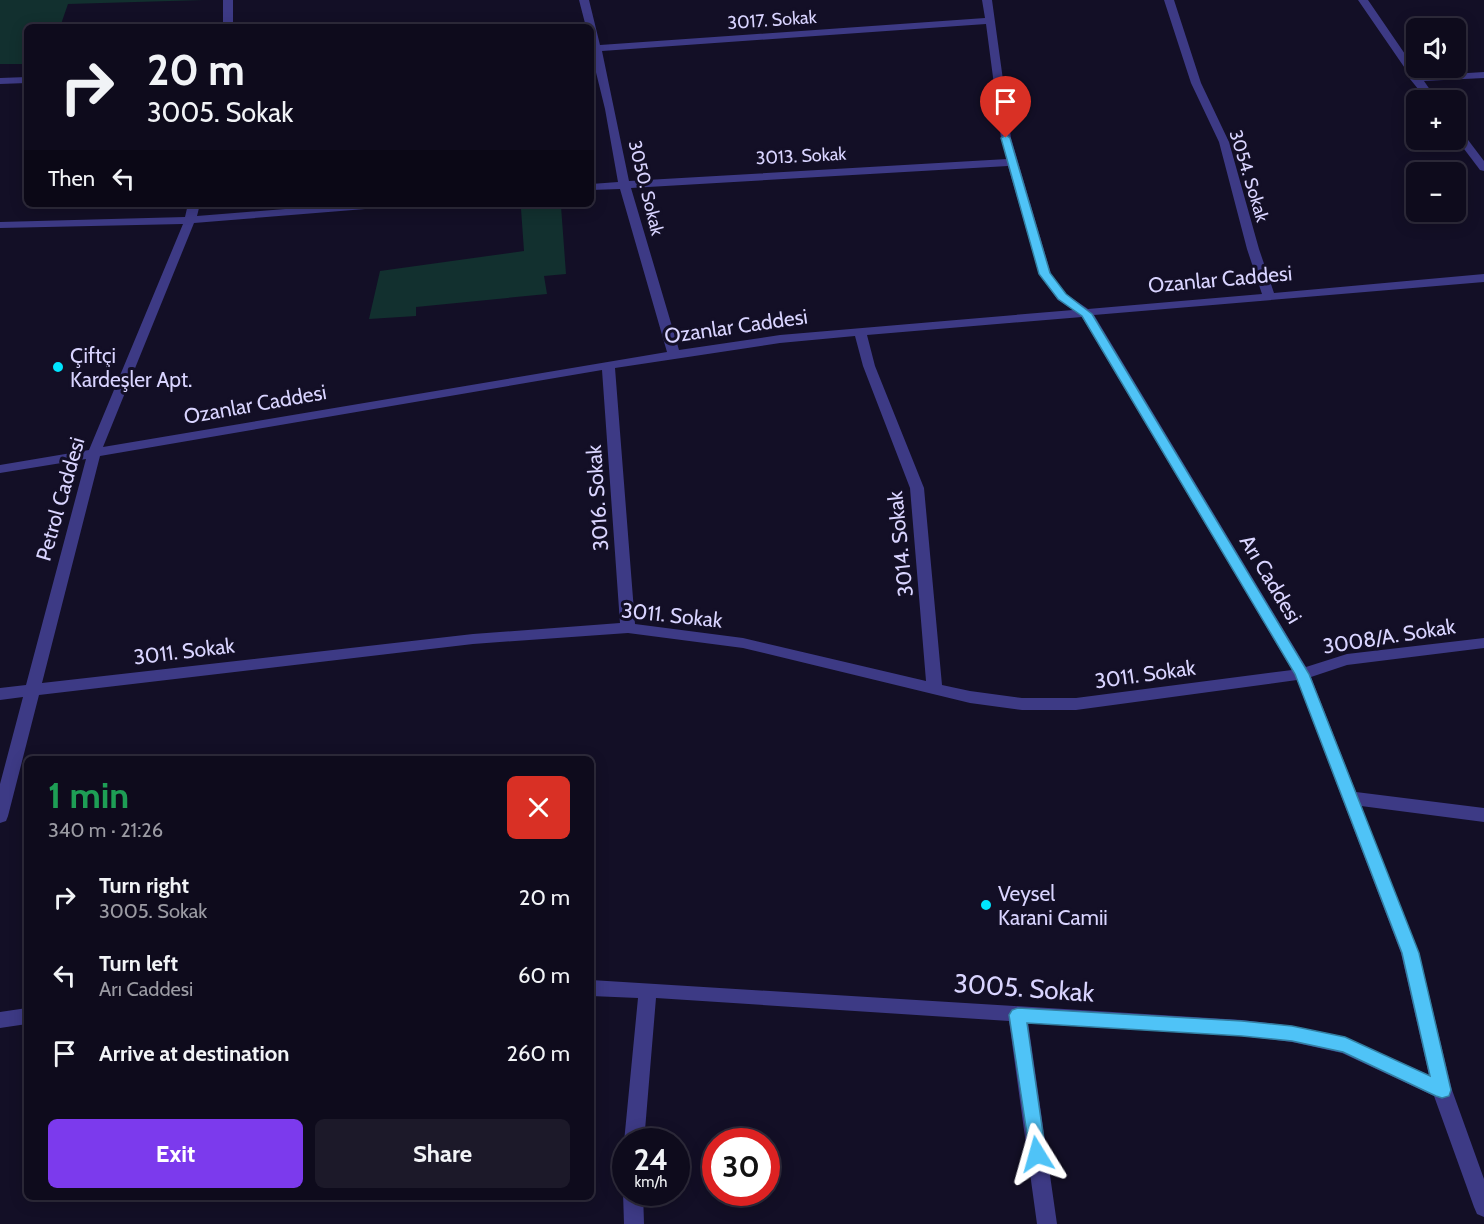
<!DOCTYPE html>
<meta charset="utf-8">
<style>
:root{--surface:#0e0b1c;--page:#1c1929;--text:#f1f3f6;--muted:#9b9ba3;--line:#2e2b3b;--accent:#7c3aed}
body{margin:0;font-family:Cabin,sans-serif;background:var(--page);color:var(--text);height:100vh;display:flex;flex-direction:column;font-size:22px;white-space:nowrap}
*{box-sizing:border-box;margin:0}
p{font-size:20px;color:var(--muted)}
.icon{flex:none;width:33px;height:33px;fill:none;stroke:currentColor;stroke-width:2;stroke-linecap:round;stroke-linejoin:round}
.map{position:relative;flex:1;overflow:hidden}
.sheet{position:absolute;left:24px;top:756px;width:570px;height:444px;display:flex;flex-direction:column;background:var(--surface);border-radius:9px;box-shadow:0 3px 15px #0003,0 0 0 2px var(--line)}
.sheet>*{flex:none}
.banner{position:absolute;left:24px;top:24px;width:570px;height:183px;border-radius:9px;box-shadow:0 3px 15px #0003,0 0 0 2px var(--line);background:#0e0b1c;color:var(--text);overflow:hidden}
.buttons{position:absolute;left:1406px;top:18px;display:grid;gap:12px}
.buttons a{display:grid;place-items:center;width:60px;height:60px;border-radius:9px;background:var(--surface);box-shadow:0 3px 15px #0003,0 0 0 2px var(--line);font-size:30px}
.speed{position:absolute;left:612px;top:1128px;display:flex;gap:12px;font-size:30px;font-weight:700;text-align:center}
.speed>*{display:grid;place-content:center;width:78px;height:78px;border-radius:50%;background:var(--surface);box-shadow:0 3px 15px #0003,0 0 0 2px var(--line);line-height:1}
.speed small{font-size:15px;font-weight:400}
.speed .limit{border:9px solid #d22;background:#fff;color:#111}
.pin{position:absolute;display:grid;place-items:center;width:51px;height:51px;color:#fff;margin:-62px -26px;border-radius:50% 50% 50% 0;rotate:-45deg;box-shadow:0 0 6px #0007}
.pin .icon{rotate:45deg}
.me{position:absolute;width:66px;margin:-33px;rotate:352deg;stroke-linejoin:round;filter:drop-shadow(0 0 4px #0008)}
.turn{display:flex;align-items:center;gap:21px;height:126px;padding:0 24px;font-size:27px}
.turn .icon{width:78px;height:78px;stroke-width:2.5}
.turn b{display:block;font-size:42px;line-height:51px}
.then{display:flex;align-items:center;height:57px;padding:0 24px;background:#0003;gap:12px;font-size:22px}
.round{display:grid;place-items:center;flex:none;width:63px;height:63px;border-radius:9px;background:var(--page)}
.overview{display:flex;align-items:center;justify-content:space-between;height:102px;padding:0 24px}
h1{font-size:36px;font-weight:700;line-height:45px;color:#1e9e55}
.cta{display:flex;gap:12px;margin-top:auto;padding:12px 24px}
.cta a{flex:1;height:69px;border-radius:9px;background:var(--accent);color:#fff;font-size:24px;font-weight:700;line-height:69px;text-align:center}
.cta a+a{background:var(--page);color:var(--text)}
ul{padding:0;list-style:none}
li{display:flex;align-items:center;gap:18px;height:78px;padding:0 24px}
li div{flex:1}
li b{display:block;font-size:22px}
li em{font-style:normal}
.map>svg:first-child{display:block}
</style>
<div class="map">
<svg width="1484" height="1224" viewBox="0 0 1484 1224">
<rect width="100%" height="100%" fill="#130f26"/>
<g fill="#12302f">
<path d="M0,0H204L68,4L60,27H27V64H0Z"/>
<path d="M561,206L566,274L544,276L547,294L416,307V316L369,319L380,271L524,251L521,209Z"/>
</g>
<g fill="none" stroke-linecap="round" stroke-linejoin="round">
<g fill="#3d3a85" fill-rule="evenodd">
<rect x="223" y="0" width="10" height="27"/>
<path d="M579,0H589L600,45L985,18L982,0H992L1011,138L1051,274L1066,294L1088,309L1262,294L1247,249L1219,142L1191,83L1164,0H1174L1201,83L1229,142L1259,249L1274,293L1484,274V282L1094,315L1306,667L1347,654L1484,638V648L1347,665L1311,677L1356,792L1484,808V822L1361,806L1419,953L1452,1090L1484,1179V1217L1477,1214L1474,1207L1434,1096L1342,1053L1292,1042L1242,1036L1028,1022L1057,1224H1037L1009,1021L656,998L644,1142H626V1145L624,1142L638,998L591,996V980L1242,1020L1292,1026L1345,1037L1429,1075L1401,953L1297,680L1076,710H1022L970,703L743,648L628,633L473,644L39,695L8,816L6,821L0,823V784L23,697L0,700V688L26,685L86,459L0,473V465L89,450L183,224L0,228V222L185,217L188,204H200L197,216L348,204H396L390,207L194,223L103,447L667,352L620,189L591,190V184L618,182L605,109L591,52V27H586ZM986,24L1001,138L1007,159L629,181L602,51ZM1008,166L1039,274L1058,300L1073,310L780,335L679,350L631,188ZM1082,317L1292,670L1076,698H1022L970,691L942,685L924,488L875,366L867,335ZM855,336L863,366L910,488L926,681L743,638L635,624L615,368L780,343ZM602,370L620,623L473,634L42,683L100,456Z"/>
<path d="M1358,0H1368L1420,76L1484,72V78L1424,81L1437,100H1427L1410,79L1411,77Z"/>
<path d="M27,77V83L0,84V78Z"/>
<path d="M1455,127L1459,128L1484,161V171L1480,170L1455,137Z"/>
<path d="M27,1008V1024L0,1028V1012Z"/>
<path d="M626,1186V1192H643L644,1224H624L623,1192Z"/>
</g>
</g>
<path fill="#4fc3f7" stroke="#337fa1" stroke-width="1.5" d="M1006,135L1010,138L1050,273L1066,294L1092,314L1309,674L1419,953L1451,1090L1449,1096L1442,1098L1436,1096L1343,1052L1292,1041L1242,1036L1027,1023L1046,1154L1044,1160L1037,1163L1031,1160L1009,1015L1012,1010L1018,1008L1242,1021L1292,1026L1345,1037L1430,1076L1402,953L1295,674L1082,316L1058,299L1039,274L1001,138Z"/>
<g fill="#00e5ff" stroke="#130f26" stroke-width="2">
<circle cx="58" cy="367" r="6"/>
<circle cx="986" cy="905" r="6"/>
</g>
<g text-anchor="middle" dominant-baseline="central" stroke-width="6" stroke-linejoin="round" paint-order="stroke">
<g font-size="18" fill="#d9d4ff" stroke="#130f26">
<text transform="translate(772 20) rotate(-4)">3017. Sokak</text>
<text transform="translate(801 156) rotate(-3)">3013. Sokak</text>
<text transform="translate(1249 176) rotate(73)">3054. Sokak</text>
<text transform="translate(646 188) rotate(76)">3050. Sokak</text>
</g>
<g font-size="21" fill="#d9d4ff" stroke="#130f26">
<text transform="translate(1220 279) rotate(-5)">Ozanlar Caddesi</text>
<text transform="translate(736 326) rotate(-8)">Ozanlar Caddesi</text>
<text transform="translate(255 404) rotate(-10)">Ozanlar Caddesi</text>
<text transform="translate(597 498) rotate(-94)">3016. Sokak</text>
<text transform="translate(60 499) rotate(-74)">Petrol Caddesi</text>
<text transform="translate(900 544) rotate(-96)">3014. Sokak</text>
<text transform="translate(1271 579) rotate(59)">Arı Caddesi</text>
<text transform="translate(672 615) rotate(6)">3011. Sokak</text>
<text transform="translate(1389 636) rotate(-9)">3008/A. Sokak</text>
<text transform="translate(184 651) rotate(-7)">3011. Sokak</text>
<text transform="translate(1145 674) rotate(-8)">3011. Sokak</text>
</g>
<g font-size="21" fill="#d9d4ff" stroke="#130f26" text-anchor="start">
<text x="70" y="355">Çiftçi<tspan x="70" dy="24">Kardeşler Apt.</tspan></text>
<text x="998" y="893">Veysel<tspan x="998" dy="24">Karani Camii</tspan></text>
</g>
<g font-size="26" fill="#d9d4ff" stroke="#130f26">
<text transform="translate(1024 988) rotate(4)">3005. Sokak</text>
</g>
</g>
</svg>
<div class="buttons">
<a><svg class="icon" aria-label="sound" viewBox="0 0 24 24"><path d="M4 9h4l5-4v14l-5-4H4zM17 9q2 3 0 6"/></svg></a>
<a>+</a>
<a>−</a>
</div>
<div class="speed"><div>24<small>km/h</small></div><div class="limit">30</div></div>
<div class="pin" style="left:1006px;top:138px;background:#d93025"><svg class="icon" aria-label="arrive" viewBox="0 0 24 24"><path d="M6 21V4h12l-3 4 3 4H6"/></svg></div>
<svg class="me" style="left:1037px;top:1154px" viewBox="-20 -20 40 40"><path d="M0-17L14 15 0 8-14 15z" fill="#4fc3f7" stroke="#fff" stroke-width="4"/></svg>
<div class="banner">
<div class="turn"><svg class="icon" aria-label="right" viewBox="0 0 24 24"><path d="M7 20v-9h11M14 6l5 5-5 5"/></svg><div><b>20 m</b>3005. Sokak</div></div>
<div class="then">Then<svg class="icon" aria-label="left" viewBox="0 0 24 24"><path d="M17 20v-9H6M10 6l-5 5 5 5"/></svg></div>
</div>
<section class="sheet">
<div class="overview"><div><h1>1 min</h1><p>340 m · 21:26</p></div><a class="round" style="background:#d93025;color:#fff"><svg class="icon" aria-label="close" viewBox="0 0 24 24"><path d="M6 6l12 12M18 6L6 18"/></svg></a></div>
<ul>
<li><svg class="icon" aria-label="right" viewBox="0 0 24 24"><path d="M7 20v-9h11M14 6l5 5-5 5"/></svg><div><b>Turn right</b><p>3005. Sokak</p></div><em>20 m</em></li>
<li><svg class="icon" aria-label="left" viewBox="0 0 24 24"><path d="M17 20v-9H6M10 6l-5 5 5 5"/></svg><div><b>Turn left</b><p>Arı Caddesi</p></div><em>60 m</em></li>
<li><svg class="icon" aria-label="arrive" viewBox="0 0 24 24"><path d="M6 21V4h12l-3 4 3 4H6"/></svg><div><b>Arrive at destination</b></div><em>260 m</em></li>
</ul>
<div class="cta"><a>Exit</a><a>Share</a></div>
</section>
</div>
